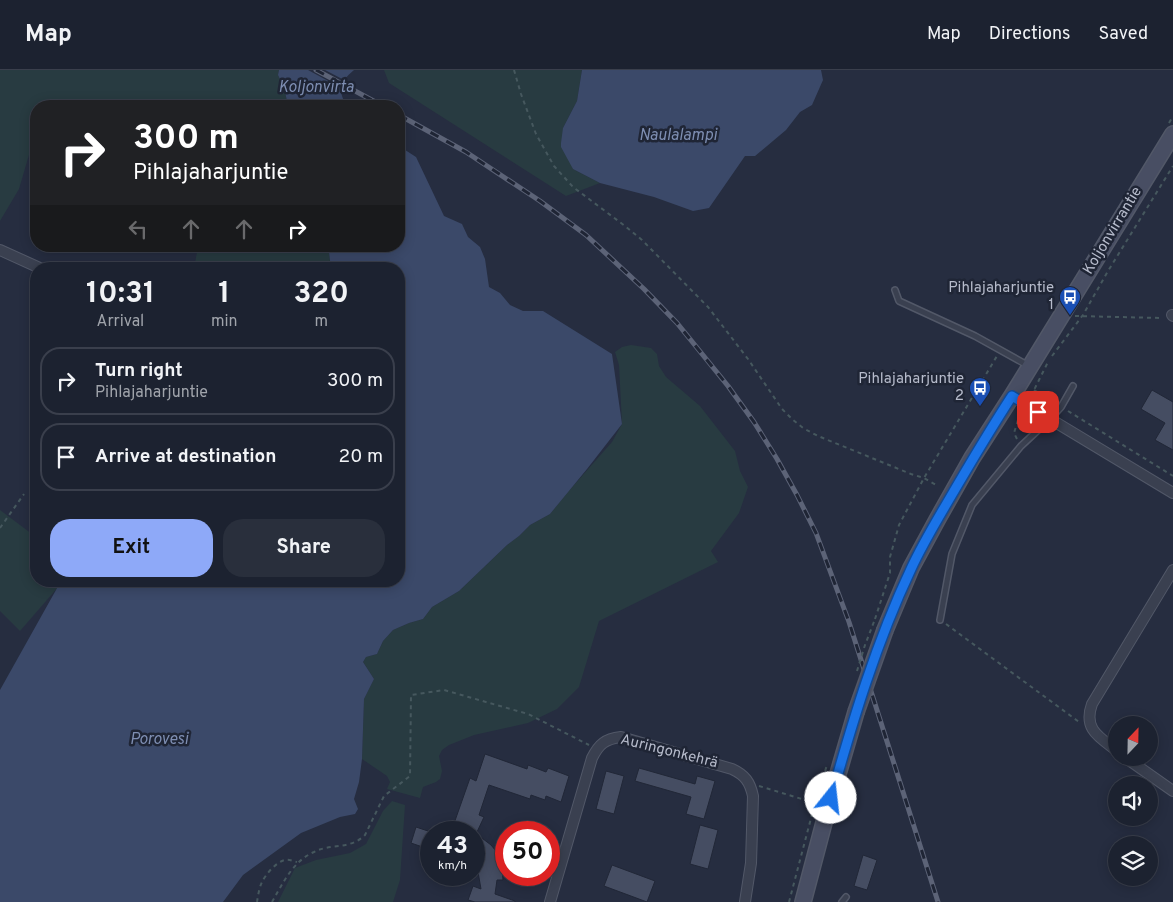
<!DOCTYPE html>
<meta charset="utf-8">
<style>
:root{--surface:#1c2230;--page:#292f3c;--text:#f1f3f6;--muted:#a0a4ab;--line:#3a3f4c;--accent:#8ea9f8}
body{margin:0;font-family:Overpass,sans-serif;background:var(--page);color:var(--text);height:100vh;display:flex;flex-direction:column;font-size:19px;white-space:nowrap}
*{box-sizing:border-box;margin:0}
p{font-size:16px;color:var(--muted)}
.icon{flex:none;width:28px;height:28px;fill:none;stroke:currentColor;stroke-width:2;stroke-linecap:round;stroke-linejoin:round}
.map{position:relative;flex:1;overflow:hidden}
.side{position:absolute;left:30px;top:192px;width:375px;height:325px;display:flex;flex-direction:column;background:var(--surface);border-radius:20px;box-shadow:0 2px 12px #0003,0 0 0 1px var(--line)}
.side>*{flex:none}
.guide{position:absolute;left:30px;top:30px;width:375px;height:152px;border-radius:20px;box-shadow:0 2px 12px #0003,0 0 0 1px var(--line);background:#202124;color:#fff;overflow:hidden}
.needle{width:32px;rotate:22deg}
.tools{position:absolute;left:1108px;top:646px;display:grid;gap:10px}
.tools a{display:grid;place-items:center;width:50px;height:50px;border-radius:50%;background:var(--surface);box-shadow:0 2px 12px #0003,0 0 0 1px var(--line);font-size:25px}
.speed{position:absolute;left:420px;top:751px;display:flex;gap:10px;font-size:25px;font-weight:700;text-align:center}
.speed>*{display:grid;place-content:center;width:65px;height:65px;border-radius:50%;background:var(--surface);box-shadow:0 2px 12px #0003,0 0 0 1px var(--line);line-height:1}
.speed small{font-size:12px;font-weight:400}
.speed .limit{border:8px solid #d22;background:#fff;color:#111}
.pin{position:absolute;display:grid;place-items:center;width:42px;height:42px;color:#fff;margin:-21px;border-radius:10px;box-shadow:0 2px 8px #0006}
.me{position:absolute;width:55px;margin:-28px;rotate:16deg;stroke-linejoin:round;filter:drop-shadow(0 0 4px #0008)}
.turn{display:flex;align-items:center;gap:18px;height:105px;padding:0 20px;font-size:22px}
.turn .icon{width:65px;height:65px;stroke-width:2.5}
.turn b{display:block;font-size:35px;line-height:42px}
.lanes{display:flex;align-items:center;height:48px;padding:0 20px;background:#0003;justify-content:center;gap:25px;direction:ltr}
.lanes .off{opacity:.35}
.eta{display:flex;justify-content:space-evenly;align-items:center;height:85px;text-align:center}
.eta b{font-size:30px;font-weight:700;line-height:35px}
.cta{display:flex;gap:10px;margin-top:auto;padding:10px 20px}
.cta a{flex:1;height:58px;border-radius:20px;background:var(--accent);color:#111;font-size:20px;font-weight:700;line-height:58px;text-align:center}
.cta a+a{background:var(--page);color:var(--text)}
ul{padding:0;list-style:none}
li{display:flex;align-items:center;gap:15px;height:68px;margin:0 10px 8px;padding:0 10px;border:2px solid var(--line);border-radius:20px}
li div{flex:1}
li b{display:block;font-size:19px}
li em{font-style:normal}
header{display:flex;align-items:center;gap:30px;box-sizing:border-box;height:70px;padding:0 25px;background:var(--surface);border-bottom:1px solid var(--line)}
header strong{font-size:24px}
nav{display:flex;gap:28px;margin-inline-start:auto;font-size:18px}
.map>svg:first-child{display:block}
</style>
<header>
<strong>Map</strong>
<nav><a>Map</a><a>Directions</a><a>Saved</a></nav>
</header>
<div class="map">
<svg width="1173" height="832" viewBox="0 0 1173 832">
<rect width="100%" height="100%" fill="#262d40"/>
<g fill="#283b41">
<path d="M0,0H279L278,5L284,17L288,36H36V61L19,119L0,151Z"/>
<path d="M384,0H582L577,31L563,58L573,99L600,113L566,126L389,13Z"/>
<path d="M198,176H326L329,182L331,199H194Z"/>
<path d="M631,275L651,278L657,284L659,296L666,307L700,336L735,381L740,401L748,417L739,443L711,481L718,492L599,551L579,617L557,639L528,653L474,665L449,675L442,680L439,686L442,701L440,709L436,712L423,717L420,728L387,719L390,712L387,706L362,689L364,629L374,609L363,592L366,587L377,584L383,571L393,560L409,553L423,549L432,537L459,521L507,475L519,466L530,455L550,444L567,423L612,372L622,354L619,295L615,282L622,277Z"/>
<path d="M0,440L36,467V511H61L59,516L20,561L0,541Z"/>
<path d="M392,731L405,735L400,810L393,832H278L295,798L316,790L350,783L366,774L383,741Z"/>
</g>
<g fill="#3b4969">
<path d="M279,0H354C338,14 338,17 346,36H288L284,17L278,5Z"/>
<path d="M582,0H821L823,10L812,35L800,42L786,60L755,86H745L709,138L693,141L654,127L600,113L573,99L561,77V73L563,58L577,31Z"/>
<path d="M399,76L416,87L444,146L462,154L468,167L480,177L485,189L489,217L500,223L510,235L523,241H543L612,284L622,354L587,399L550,444L530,455L519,466L507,475L459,521L432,537L423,549L409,553L393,560L383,571L377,584L366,587L363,592L374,609L364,629L362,689L359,712L354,729L358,739L355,744L340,747L301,763L243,805L223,832H0V620L61,511H399V199H331L329,182L326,176H399Z"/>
</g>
<path fill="#262d40" d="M308,0H325L346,11L343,19Z"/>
<g fill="#454d62" stroke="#212737">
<path d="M1152,320L1173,332V380L1155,370L1165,353L1141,339Z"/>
<path d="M485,684L527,699L528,695L546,702L548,698L569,706L561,732L546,726L545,730L531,725L530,729L489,715L479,745L484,747L477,762H474L491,775L496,781L502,796L503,810H497L495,824L515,831V832H475L468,830L473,816L481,819L478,802L474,794V762H451L470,708L476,711Z"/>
<path d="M639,698L695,714L697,706L715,711L704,749L686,744L691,727L635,711Z"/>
<path d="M606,701L624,706L614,744L596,739Z"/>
<path d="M700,755L718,760L708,799L690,794Z"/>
<path d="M416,757L431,762V780L411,773Z"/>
<path d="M863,785L877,790L867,820L854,816Z"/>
<path d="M612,795L655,811L647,832L604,816Z"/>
</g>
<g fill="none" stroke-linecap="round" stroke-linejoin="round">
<g stroke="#525868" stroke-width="8">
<g id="service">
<path d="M895,220L899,231L975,266L1029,296"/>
<path d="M940,550L952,484L972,435L1021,376L1050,349L1061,337L1073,316"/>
<path d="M842,832L846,827"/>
</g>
</g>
<g stroke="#525868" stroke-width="12">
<g id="minor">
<path d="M0,180L42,199"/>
<path d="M1172,245L1173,246"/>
<path d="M1012,326L1173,423"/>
<path d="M1116,680C1099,667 1083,659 1092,634L1173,500"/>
<path d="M1126,688L1173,721"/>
<path d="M550,832L592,688C599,674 605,669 621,667L732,699C745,705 750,712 753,726L751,793L745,832"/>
</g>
</g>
<g stroke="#525868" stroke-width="18">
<g id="secondary">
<path d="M885,560L911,498L937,450L972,388L1012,326L1173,64"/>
<path d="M803,832L826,745L856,642"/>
</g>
</g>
<g stroke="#46585e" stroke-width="2" stroke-dasharray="4 4" stroke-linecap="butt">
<path d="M514,0L521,24L536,64L554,96L573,117L625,156L642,170L708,237L748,289L782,339L793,350L803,358L818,366L911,404L924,408L938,416"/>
<path d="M1169,53L1173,46"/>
<path d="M145,176L149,178"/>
<path d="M1075,246L1162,248"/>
<path d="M1052,286L1083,245L1108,201L1173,96"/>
<path d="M1034,320L1055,333"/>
<path d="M1031,326L1048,292"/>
<path d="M1068,341L1173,406"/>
<path d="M1017,369L1014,363L1018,350L1021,343"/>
<path d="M0,458L24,424"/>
<path d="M875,549L890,503V487L899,455L924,408L997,286"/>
<path d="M946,554L1079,652"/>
<path d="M759,716L815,733"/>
<path d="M257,832C258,826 259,818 262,812C266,804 276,792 285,790C289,789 293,791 297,792"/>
<path d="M272,832C283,813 293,791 314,782C331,773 350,780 365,765L384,726L410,706L411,625L444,620L528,644L589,675"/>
<path d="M789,832L815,733L827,695"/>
</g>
<use href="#service" stroke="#3a4050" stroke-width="5"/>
<use href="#minor" stroke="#3a4050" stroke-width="10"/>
<use href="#secondary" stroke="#484e63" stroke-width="15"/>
<g stroke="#5c6377" stroke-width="5">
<g id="rail">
<path d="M316,0L383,36"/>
<path d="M399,45L466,82L540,131L586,165L644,219L677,253L728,316L754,352L777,389L797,425L816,463L849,552L938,832"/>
</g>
</g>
<use href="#rail" stroke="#1f2535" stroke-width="3" stroke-dasharray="9" stroke-linecap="butt"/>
<g stroke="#525868" stroke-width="18" stroke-linecap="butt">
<path id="secondary-bridge" d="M856,642L885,560"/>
</g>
<path stroke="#46585e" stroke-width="2" stroke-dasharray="4 4" stroke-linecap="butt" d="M857,601L865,575L875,549"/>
<use href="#secondary-bridge" stroke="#484e63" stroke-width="15"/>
</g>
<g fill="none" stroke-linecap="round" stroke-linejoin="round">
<g stroke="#114b97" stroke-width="12">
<path id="route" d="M831,728C853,650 876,573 911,499C921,477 934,455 947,433C968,397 989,361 1012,326L1038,342"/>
</g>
<use href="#route" stroke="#1a73e8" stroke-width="9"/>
</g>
<defs>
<g id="bus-pin" transform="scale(1.125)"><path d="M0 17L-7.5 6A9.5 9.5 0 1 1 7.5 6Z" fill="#1a4fb4" stroke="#1f2535"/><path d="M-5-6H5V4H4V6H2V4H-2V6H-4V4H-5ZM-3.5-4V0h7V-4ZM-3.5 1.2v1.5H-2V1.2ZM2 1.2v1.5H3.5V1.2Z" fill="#fff"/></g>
</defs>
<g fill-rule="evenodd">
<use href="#bus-pin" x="1070" y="227"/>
<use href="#bus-pin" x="980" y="318"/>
</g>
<g text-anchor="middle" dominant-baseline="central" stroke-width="5" stroke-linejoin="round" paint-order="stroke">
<g font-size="15" fill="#b6bbcb" stroke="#1f2535">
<text transform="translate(1113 161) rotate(-59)">Koljonvirrantie</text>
<text transform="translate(669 682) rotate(14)">Auringonkehrä</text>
</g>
<g font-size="15" fill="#b6bbcb" stroke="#1f2535" text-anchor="end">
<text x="1054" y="218">Pihlajaharjuntie<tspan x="1054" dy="17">1</tspan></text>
<text x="964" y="309">Pihlajaharjuntie<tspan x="964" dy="17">2</tspan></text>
</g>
<g font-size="16" font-style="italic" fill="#7e8eb2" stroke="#1f2535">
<text x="316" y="18">Koljonvirta</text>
<text x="678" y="66">Naulalampi</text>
<text x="159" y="670">Porovesi</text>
</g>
</g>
</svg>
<div class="tools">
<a><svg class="needle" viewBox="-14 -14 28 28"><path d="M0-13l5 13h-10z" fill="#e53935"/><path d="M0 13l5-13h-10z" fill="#a0a4ab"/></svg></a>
<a><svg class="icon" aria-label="sound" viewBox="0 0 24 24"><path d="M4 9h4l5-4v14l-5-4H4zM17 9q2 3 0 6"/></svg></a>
<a><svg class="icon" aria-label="layers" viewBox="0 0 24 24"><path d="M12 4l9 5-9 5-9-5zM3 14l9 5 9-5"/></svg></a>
</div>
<div class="speed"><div>43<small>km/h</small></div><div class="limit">50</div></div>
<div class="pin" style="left:1038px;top:342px;background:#d93025"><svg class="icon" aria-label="arrive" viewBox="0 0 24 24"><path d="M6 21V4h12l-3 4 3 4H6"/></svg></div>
<svg class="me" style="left:831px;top:728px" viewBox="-20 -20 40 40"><circle r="19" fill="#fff"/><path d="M0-13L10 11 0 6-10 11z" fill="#1a73e8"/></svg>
<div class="guide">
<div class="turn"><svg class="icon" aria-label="right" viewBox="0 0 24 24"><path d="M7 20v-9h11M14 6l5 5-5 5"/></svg><div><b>300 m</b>Pihlajaharjuntie</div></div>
<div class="lanes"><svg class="icon off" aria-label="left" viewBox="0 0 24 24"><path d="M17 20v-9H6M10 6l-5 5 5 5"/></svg><svg class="icon off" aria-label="ahead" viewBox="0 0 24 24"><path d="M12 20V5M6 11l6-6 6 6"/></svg><svg class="icon off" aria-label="ahead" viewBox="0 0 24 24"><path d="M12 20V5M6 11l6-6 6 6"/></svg><svg class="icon" aria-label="right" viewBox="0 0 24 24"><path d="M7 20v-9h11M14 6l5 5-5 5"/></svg></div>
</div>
<section class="side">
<div class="eta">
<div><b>10:31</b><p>Arrival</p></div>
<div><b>1</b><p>min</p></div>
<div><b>320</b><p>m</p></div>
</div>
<ul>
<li><svg class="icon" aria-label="right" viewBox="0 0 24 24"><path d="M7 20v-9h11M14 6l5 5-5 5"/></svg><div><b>Turn right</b><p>Pihlajaharjuntie</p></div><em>300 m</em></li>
<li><svg class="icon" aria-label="arrive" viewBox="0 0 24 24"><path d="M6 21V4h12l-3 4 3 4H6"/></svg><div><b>Arrive at destination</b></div><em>20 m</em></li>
</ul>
<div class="cta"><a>Exit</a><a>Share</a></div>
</section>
</div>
